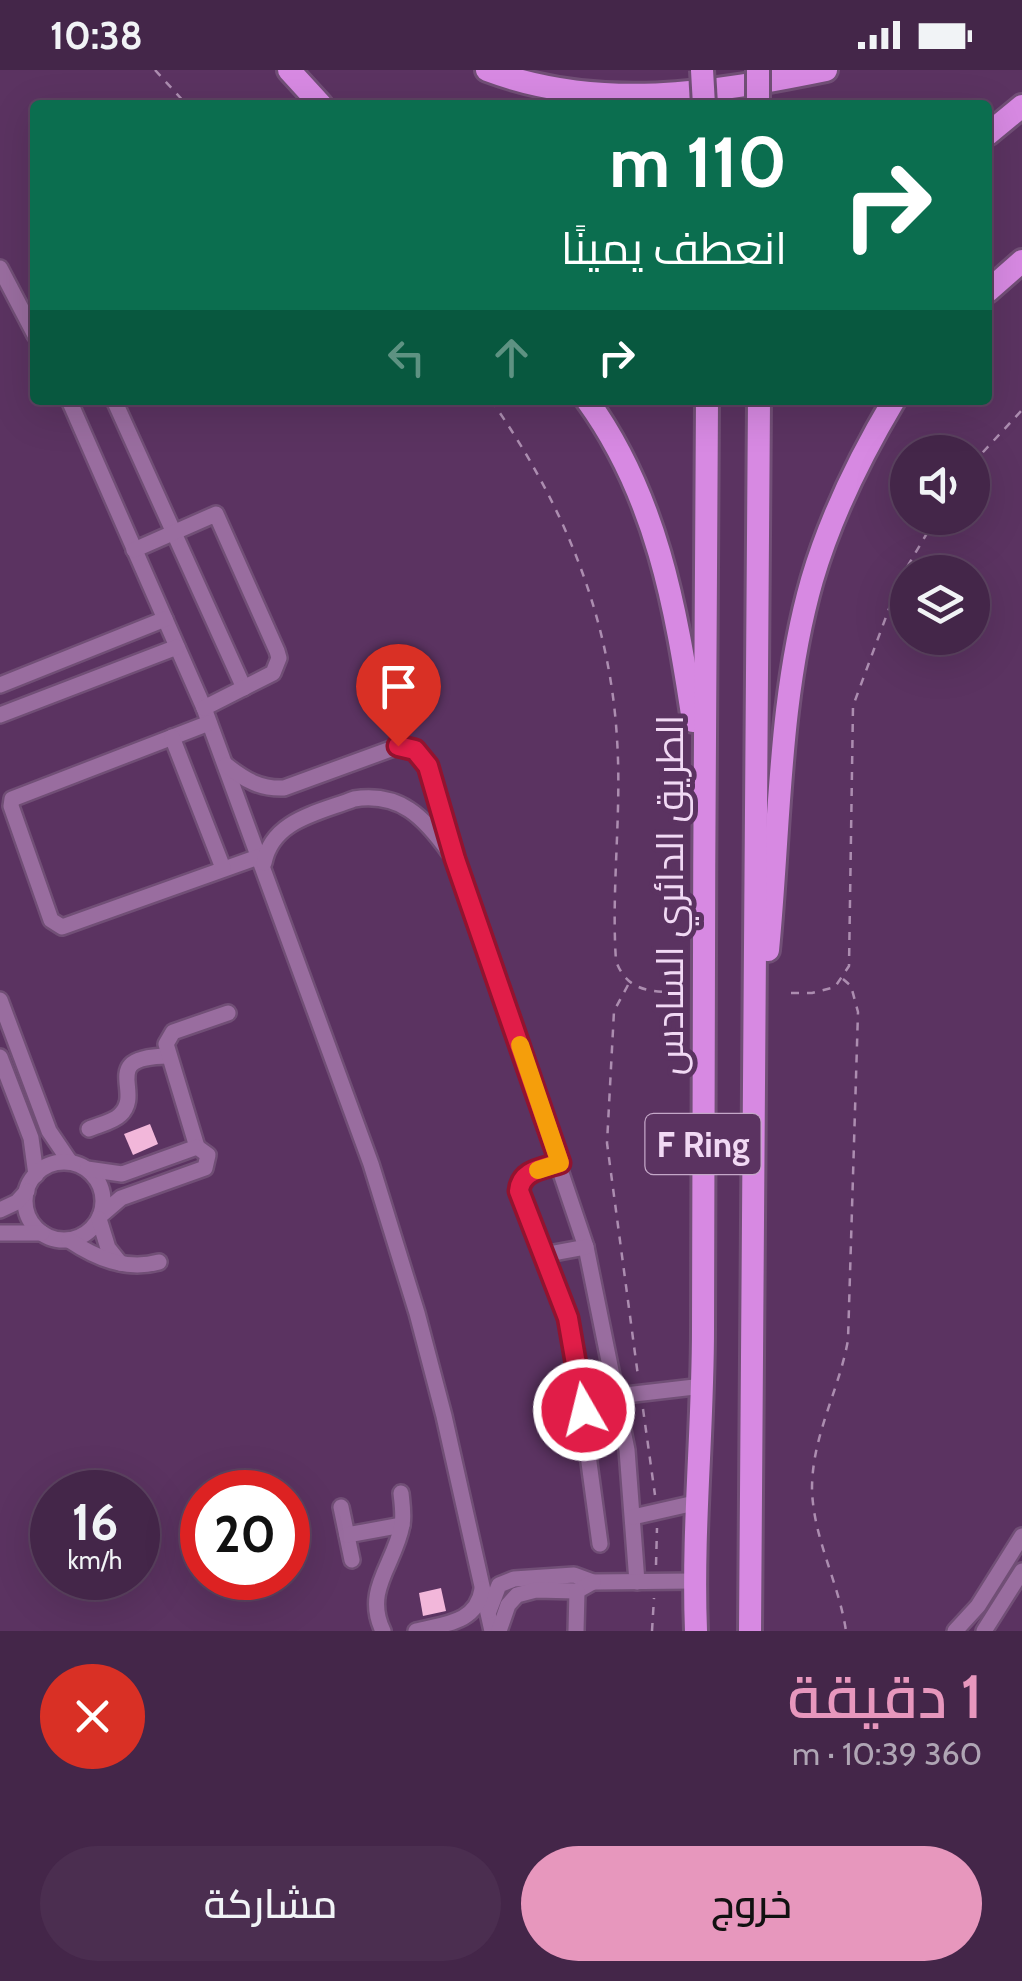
<!DOCTYPE html>
<html lang="ar">
<meta charset="utf-8">
<style>
:root{--surface:#442649;--page:#4b2e50;--text:#f1f3f6;--muted:#afa5b4;--line:#5c4361;--accent:#e797bd}
body{margin:0;font-family:Cabin,Cairo,sans-serif;background:var(--page);color:var(--text);direction:rtl;height:100vh;display:flex;flex-direction:column;font-size:38px;white-space:nowrap}
*{box-sizing:border-box;margin:0}
p{font-size:32px;color:var(--muted)}
.icon{flex:none;width:55px;height:55px;fill:none;stroke:currentColor;stroke-width:2;stroke-linecap:round;stroke-linejoin:round}
.map{position:relative;height:1561px;overflow:hidden;direction:ltr}
.drawer{display:flex;flex-direction:column;background:var(--surface);flex:1}
.drawer>*{flex:none}
.banner{position:absolute;left:30px;top:30px;width:962px;height:305px;border-radius:10px;box-shadow:0 10px 40px #0002,0 0 0 2px var(--line);direction:rtl;background:#0b6e4f;color:#fff;overflow:hidden}
.tools{position:absolute;left:890px;top:365px;display:grid;gap:20px}
.tools a{display:grid;place-items:center;width:100px;height:100px;border-radius:50%;background:var(--surface);box-shadow:0 10px 40px #0002,0 0 0 2px var(--line);font-size:50px}
.speed{position:absolute;left:30px;top:1400px;display:flex;gap:20px;font-size:50px;font-weight:700;text-align:center}
.speed>*{display:grid;place-content:center;width:130px;height:130px;border-radius:50%;background:var(--surface);box-shadow:0 10px 40px #0002,0 0 0 2px var(--line);line-height:1}
.speed small{font-size:25px;font-weight:400}
.speed .limit{border:15px solid #d22;background:#fff;color:#111}
.pin{position:absolute;display:grid;place-items:center;width:85px;height:85px;color:#fff;margin:-102px -42px;border-radius:50% 50% 50% 0;rotate:-45deg;box-shadow:0 0 10px #0007}
.pin .icon{rotate:45deg}
.me{position:absolute;width:110px;margin:-55px;rotate:352deg;stroke-linejoin:round;filter:drop-shadow(0 0 8px #0008)}
.turn{display:flex;align-items:center;gap:35px;height:210px;padding:0 40px;font-size:45px}
.turn .icon{width:130px;height:130px;stroke-width:2.5}
.turn b{display:block;font-size:70px;line-height:85px}
.lanes{display:flex;align-items:center;height:95px;padding:0 40px;background:#0003;justify-content:center;gap:50px;direction:ltr}
.lanes .off{opacity:.35}
.round{display:grid;place-items:center;flex:none;width:105px;height:105px;border-radius:52px;background:var(--page)}
.overview{display:flex;align-items:center;justify-content:space-between;height:170px;padding:0 40px}
h1{font-size:60px;font-weight:600;line-height:75px;color:var(--accent)}
.action{display:flex;gap:20px;margin-top:auto;padding:20px 40px}
.action a{flex:1;height:115px;border-radius:60px;background:var(--accent);color:#111;font-size:40px;font-weight:600;line-height:115px;text-align:center}
.action a+a{background:var(--page);color:var(--text)}
.status{display:flex;justify-content:space-between;align-items:center;height:70px;padding:0 50px;background:var(--surface);direction:ltr}
.status svg{height:28px;fill:currentColor}
.map>svg:first-child{display:block}
</style>
<div class="status"><b>10:38</b><svg viewBox="0 0 49 12"><path d="M0 12V9h3v3zM5 12V6h3v6zM10 12V3h3v9zM15 12V0h3v12zM26 1h20v11H26zM47 4h2v5h-2z"/></svg></div>
<div class="map">
<svg width="1022" height="1561" viewBox="0 0 1022 1561">
<rect width="100%" height="100%" fill="#5b3361"/>
<g fill="#f2b7da">
<path d="M150,1054L158,1074L133,1085L124,1064Z"/>
<path d="M441,1518L446,1541L423,1546L419,1523Z"/>
</g>
<g fill="none" stroke-linecap="round" stroke-linejoin="round">
<g stroke="#714f76" stroke-width="20">
<g id="minor">
<path d="M0,198L35,265"/>
<path d="M69,330L204,638L371,1094L417,1243L444,1346L492,1561"/>
<path d="M114,330L244,618"/>
<path d="M134,480L216,444L277,581L279,588L273,603L204,638"/>
<path d="M0,615L165,549"/>
<path d="M0,645L177,577"/>
<path d="M209,653L12,729L11,736L51,850L62,857L261,786"/>
<path d="M172,667L223,798"/>
<path d="M226,695C245,710 260,719 284,718L399,676L415,680L428,696L455,789L586,1177L627,1380L637,1512"/>
<path d="M264,793C272,750 318,743 354,729C400,722 424,747 449,782"/>
<path d="M0,930L49,1061L70,1092"/>
<path d="M0,987L31,1068L36,1105"/>
<path d="M89,1059C98,1055 113,1052 120,1045C145,1022 97,987 168,986"/>
<path d="M197,1077L166,974L173,962L228,943"/>
<circle cx="64" cy="1131" r="39"/>
<path d="M560,1093C542,1099 522,1100 519,1121L571,1259L600,1474"/>
<path d="M87,1099L122,1104L197,1077L208,1085L205,1098L121,1128L100,1146"/>
<path d="M0,1140L17,1132L27,1121"/>
<path d="M99,1149L108,1178L120,1193"/>
<path d="M0,1163H42"/>
<path d="M69,1170C96,1188 126,1201 159,1192"/>
<path d="M543,1185L586,1177"/>
<path d="M617,1326L703,1316"/>
<path d="M341,1437L352,1490"/>
<path d="M633,1447L699,1432"/>
<path d="M347,1465L402,1455"/>
<path d="M489,1541L499,1515L514,1509L574,1505L593,1512L694,1511"/>
<path d="M383,1561C363,1520 395,1494 402,1455C404,1445 402,1433 401,1423"/>
<path d="M416,1561C444,1554 477,1553 482,1519"/>
<path d="M499,1561L508,1535L517,1525L536,1520L577,1521L593,1512"/>
<path d="M576,1561L577,1521"/>
<path d="M955,1561L978,1536L1022,1466"/>
<path d="M984,1561L1022,1501"/>
</g>
</g>
<g stroke="#714f76" stroke-width="28">
<g id="highway">
<path d="M289,0L321,35"/>
<path d="M487,0C599,42 713,23 826,0"/>
<path d="M988,64L1022,36"/>
<path d="M988,221L1022,191"/>
<path d="M587,330C656,425 676,537 693,651"/>
<path d="M768,880C780,757 778,629 812,510C831,445 860,387 894,330"/>
<path d="M696,1561C692,1461 703,1360 703,1259C703,949 705,640 707,330"/>
<path d="M750,1561L759,330"/>
</g>
</g>
<g stroke="#ac8db0" stroke-width="2.5" stroke-dasharray="8 8" stroke-linecap="butt">
<path d="M155,0L187,35"/>
<path d="M491,330C562,431 610,545 617,669C622,743 611,818 616,891C627,921 650,922 678,922"/>
<path d="M972,394L1022,340"/>
<path d="M843,909L851,916L858,942L848,1270C839,1321 812,1365 812,1419C813,1468 839,1513 846,1561"/>
<path d="M628,915L614,941L607,1073L638,1306"/>
<path d="M791,923H812L835,917L849,896L853,636L900,509L936,448"/>
<path d="M643,1339L655,1425"/>
<path d="M656,1495L657,1458"/>
<path d="M652,1561L654,1528"/>
</g>
<use href="#minor" stroke="#996d9f" stroke-width="15"/>
<use href="#highway" stroke="#d789e2" stroke-width="22"/>
<g stroke="#714f76" stroke-width="28" stroke-linecap="butt">
<g id="highway-bridge">
<path d="M702,0L704,35"/>
<path d="M758,0V35"/>
</g>
</g>
<use href="#highway-bridge" stroke="#d789e2" stroke-width="22"/>
</g>
<g fill="none" stroke-linecap="round" stroke-linejoin="round">
<g stroke="#92132f" stroke-width="25">
<path id="route" d="M398,676L415,680L428,696L455,789L560,1093C542,1099 521,1100 519,1121L568,1248L584,1340"/>
</g>
<use href="#route" stroke="#e11d48" stroke-width="18"/>
<path stroke="#f59e0b" stroke-width="18" d="M520,975L560,1093L538,1100"/>
</g>
<g text-anchor="middle" dominant-baseline="central" stroke-width="10" stroke-linejoin="round" paint-order="stroke">
<rect fill="#5b3361" stroke="#c4a7c8" stroke-width="2.5" x="645.5" y="1044" width="115" height="60" rx="8"/>
<g font-size="35" font-weight="bold" fill="#f1d9f4">
<text x="703" y="1074">F Ring</text>
</g>
<g font-size="38" fill="#f1d9f4" stroke="#5b3361">
<text transform="translate(669 825) rotate(-90)">الطريق الدائري السادس</text>
</g>
</g>
</svg>
<div class="tools">
<a><svg class="icon" aria-label="sound" viewBox="0 0 24 24"><path d="M4 9h4l5-4v14l-5-4H4zM17 9q2 3 0 6"/></svg></a>
<a><svg class="icon" aria-label="layers" viewBox="0 0 24 24"><path d="M12 4l9 5-9 5-9-5zM3 14l9 5 9-5"/></svg></a>
</div>
<div class="speed"><div>16<small>km/h</small></div><div class="limit">20</div></div>
<div class="pin" style="left:398px;top:676px;background:#d93025"><svg class="icon" aria-label="arrive" viewBox="0 0 24 24"><path d="M6 21V4h12l-3 4 3 4H6"/></svg></div>
<svg class="me" style="left:584px;top:1340px" viewBox="-20 -20 40 40"><circle r="17" fill="#e11d48" stroke="#fff" stroke-width="3"/><path d="M0-11L8 9 0 5-8 9z" fill="#fff"/></svg>
<div class="banner">
<div class="turn"><svg class="icon" aria-label="right" viewBox="0 0 24 24"><path d="M7 20v-9h11M14 6l5 5-5 5"/></svg><div><b>110 m</b>انعطف يمينًا</div></div>
<div class="lanes"><svg class="icon off" aria-label="left" viewBox="0 0 24 24"><path d="M17 20v-9H6M10 6l-5 5 5 5"/></svg><svg class="icon off" aria-label="ahead" viewBox="0 0 24 24"><path d="M12 20V5M6 11l6-6 6 6"/></svg><svg class="icon" aria-label="right" viewBox="0 0 24 24"><path d="M7 20v-9h11M14 6l5 5-5 5"/></svg></div>
</div>
</div>
<section class="drawer">
<div class="overview"><div><h1>1 دقيقة</h1><p>360 m · 10:39</p></div><a class="round" style="background:#d93025;color:#fff"><svg class="icon" aria-label="close" viewBox="0 0 24 24"><path d="M6 6l12 12M18 6L6 18"/></svg></a></div>
<div class="action"><a>خروج</a><a>مشاركة</a></div>
</section>
